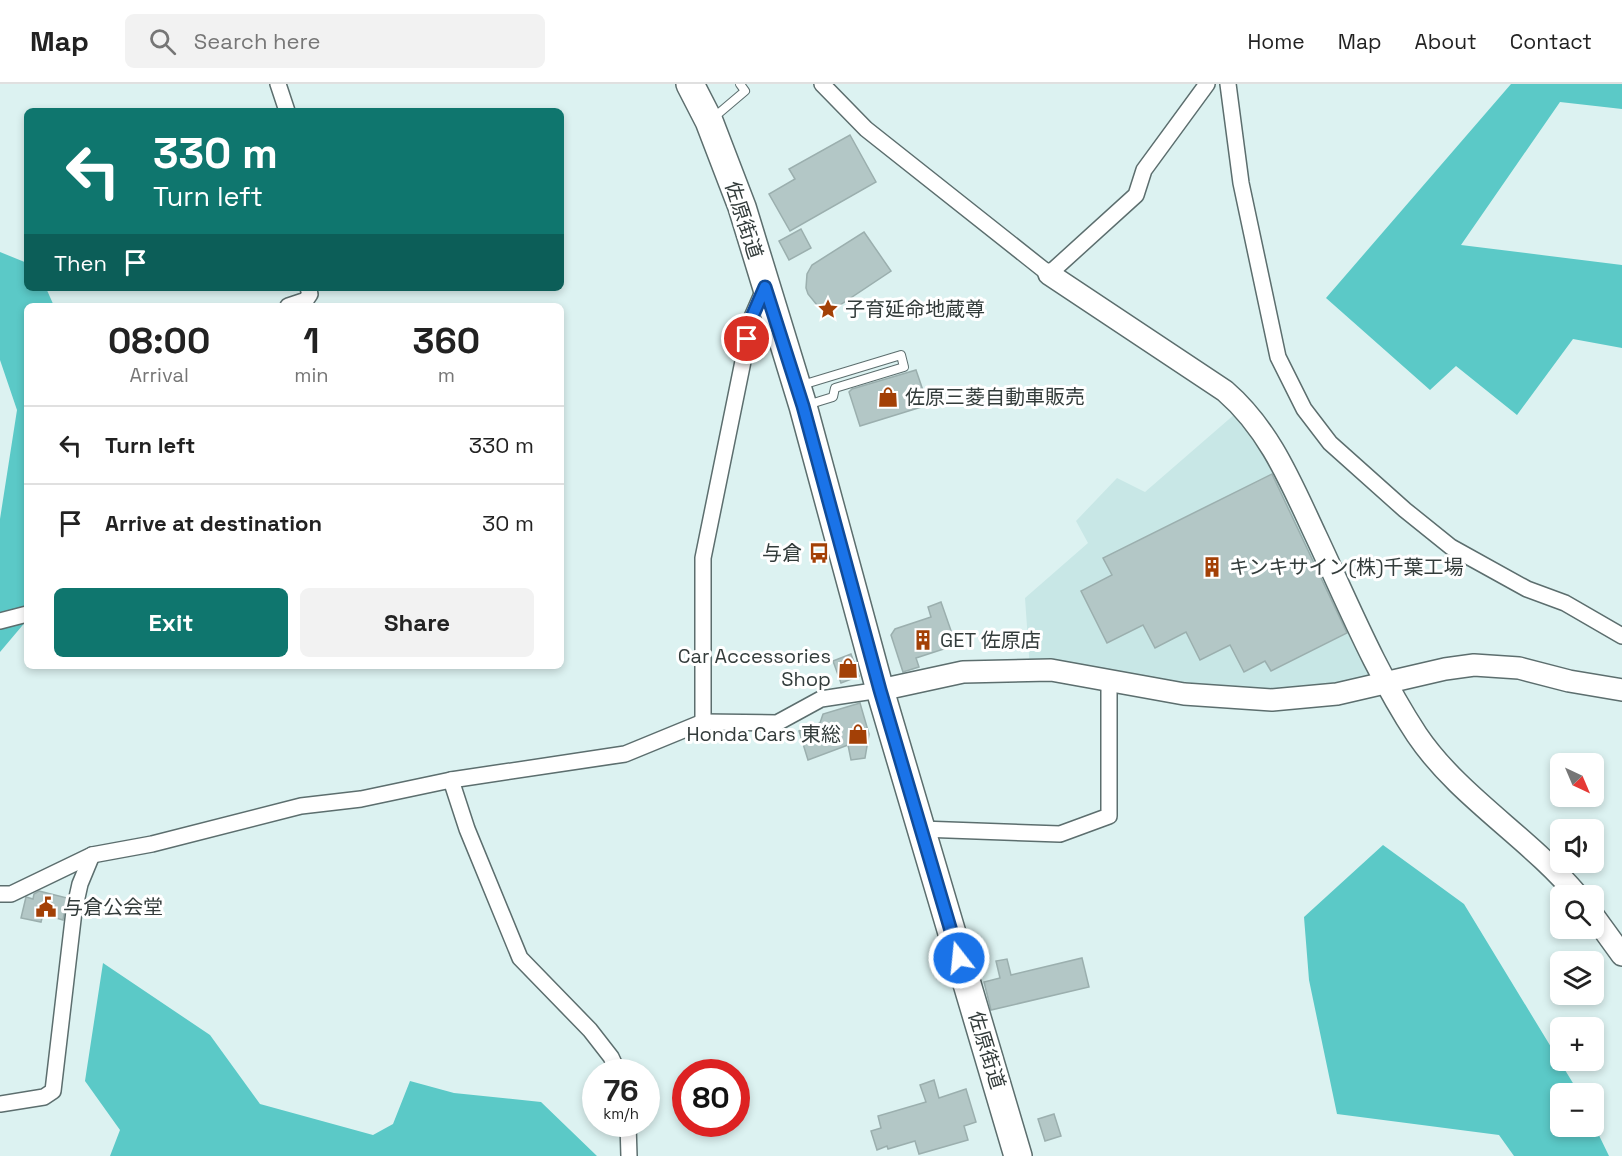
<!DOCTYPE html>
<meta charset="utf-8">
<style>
:root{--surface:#fff;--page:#f2f2f2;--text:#222;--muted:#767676;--line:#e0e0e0;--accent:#0f766e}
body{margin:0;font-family:"Space Grotesk","Noto Sans JP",sans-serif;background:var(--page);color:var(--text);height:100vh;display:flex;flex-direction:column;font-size:22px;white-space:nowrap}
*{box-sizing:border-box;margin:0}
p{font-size:20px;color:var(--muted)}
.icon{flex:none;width:33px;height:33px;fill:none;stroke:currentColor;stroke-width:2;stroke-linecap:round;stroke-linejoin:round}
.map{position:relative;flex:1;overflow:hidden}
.drawer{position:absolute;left:24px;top:219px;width:540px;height:366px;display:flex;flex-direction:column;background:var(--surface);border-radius:9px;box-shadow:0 3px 9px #0003}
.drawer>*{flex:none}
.hud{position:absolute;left:24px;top:24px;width:540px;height:183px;border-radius:9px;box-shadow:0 3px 9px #0003;background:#0f766e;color:#fff;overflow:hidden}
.needle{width:39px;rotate:136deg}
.controls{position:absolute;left:1550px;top:669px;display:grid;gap:12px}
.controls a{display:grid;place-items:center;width:54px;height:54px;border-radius:9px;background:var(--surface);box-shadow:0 3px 9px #0003;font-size:30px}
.speed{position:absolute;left:582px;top:975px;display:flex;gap:12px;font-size:30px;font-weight:700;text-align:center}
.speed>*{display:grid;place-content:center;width:78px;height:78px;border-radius:50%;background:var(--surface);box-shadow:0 3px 9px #0003;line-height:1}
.speed small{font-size:15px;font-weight:400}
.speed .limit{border:9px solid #d22;background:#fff;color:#111}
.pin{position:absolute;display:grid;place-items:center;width:51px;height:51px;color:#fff;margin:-26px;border:3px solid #fff;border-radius:50%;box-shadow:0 2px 6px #0007}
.me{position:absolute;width:66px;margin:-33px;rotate:344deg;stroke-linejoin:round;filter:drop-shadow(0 0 4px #0008)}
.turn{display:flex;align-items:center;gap:21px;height:126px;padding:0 30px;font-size:27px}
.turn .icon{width:78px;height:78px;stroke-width:2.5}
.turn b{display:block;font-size:42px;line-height:51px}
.then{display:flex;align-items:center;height:57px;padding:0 30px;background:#0003;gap:12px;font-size:22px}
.eta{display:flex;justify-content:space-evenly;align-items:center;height:102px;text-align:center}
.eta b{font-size:36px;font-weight:800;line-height:42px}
.primary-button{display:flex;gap:12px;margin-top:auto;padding:12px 30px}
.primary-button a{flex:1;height:69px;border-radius:9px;background:var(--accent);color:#fff;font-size:24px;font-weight:800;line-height:69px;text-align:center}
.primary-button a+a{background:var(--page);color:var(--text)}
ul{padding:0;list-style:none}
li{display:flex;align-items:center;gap:18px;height:78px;padding:0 30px;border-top:2px solid var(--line)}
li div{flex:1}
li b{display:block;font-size:22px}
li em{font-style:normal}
header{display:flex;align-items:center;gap:36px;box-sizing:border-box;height:84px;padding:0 30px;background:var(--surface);border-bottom:2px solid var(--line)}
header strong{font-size:28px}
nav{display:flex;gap:33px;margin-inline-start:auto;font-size:21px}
.search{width:420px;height:54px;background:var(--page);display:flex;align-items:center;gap:15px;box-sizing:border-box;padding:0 21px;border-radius:9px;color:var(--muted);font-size:22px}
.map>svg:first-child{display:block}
</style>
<header>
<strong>Map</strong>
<div class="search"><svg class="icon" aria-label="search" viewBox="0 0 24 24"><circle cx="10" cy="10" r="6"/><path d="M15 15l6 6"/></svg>Search here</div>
<nav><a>Home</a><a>Map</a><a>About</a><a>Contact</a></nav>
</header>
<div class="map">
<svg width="1622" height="1072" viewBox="0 0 1622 1072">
<rect width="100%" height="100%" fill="#dcf2f1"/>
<path fill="#c8e7e6" d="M1243,323L1385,600L1315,613L1030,586L1025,514L1088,459L1076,437L1117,394L1145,408Z"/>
<g fill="#5bc9c7">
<path d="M1511,0H1622V25L1560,18L1461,161L1622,181V264L1573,255L1517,331L1456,282L1430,306L1326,214Z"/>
<path d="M0,168L27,179V204H46L54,222H27V536L0,568V435L17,326L0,276Z"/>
<path d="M1383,761L1464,820L1579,1009L1560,1010V1042H1593V1039L1609,1072H1514L1499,1051L1337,1030L1309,896L1304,833Z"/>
<path d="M103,879L210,951L260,1020L373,1051L393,1040L410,997L454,1009L541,1018L597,1072H110L120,1046L85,997Z"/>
</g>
<g fill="#b3c7c6" stroke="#9bafae" stroke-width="1.5">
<path d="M850,51L876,98L790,147L769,110L795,95L789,85Z"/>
<path d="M801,145L811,164L789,176L779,157Z"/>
<path d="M864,148L891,187L837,223H824L817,221L808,210L806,204L807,190L812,181Z"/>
<path d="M916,286L928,321L860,342L849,308L852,305Z"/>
<path d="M1272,390L1347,549L1271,587L1265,577L1244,588L1230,561L1200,576L1186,548L1155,564L1143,541L1107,559L1081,507L1112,491L1103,474Z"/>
<path d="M941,518L956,561L916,574L919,583L903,588L891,551L895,545L931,533L928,523Z"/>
<path d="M851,570L859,592L841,599L833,577Z"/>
<path d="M860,619L869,650L865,674L851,676L848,661L808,676L799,647L820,639L823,630Z"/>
<path d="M39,807L67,814L63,836L43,830L41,838L21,834L26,813L33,815L34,810Z"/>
<path d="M1082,874L1089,903L991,926L984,898L1000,894L996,877L1007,875L1011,891Z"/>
<path d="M934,996L939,1014L966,1005L976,1038L964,1042L968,1056L919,1070L915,1057L888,1065L887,1062L877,1066L871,1047L881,1044L878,1032L926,1018L920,1001Z"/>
<path d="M1054,1030L1061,1052L1045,1057L1038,1035Z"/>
</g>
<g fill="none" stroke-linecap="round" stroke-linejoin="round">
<g stroke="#5c6e6e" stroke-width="10">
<g id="lane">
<path d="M712,35L745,7L740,0"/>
<path d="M802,301L901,271L904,283L835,304L833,313L807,321"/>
</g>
</g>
<g stroke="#5c6e6e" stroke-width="18">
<g id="street">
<path d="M278,0L287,27"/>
<path d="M822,0L866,45L1049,190L1136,111L1144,86L1207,0"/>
<path d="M1228,0L1241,99L1278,273L1304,325L1330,359L1405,426L1451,463L1527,505L1565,519L1622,552"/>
<path d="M288,222L306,216L310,210L308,204"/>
<path d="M0,537L27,530"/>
<path d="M703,638V474L752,233L765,203"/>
<path d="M451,696L467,745L520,874L590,946L611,973L618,988"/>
<path d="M921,745L1060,750L1109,732V596"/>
<path d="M0,810H11L92,771L152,760L301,722L361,715L451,696L625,670L703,638L777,639L821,615L880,606"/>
<path d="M0,1020L44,1013L53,1007L74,827L80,800L92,771"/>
<path d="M628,1040L629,1072"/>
</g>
</g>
<g stroke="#5c6e6e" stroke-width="24">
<g id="secondary">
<path d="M1049,190L1225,307C1270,346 1291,399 1316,452C1348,520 1376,589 1417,651C1459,713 1530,754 1578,812"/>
<path d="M880,606L963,588L1051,586L1184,610L1272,616L1337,610L1445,585L1474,581L1519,584L1569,597L1622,606"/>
<path d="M1593,831L1622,871"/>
</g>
</g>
<g stroke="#5c6e6e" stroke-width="30">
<path id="highway" d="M690,0L709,37L742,123L803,322L880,606L1018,1072"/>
</g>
<use href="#lane" stroke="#fff" stroke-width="8"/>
<use href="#street" stroke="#fff" stroke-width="15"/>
<use href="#secondary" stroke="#fff" stroke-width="21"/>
<use href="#highway" stroke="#fff" stroke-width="27"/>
</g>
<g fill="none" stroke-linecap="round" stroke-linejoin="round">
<g stroke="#114b97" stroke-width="15">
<path id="route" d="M747,255L752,233L765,203L803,322L880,606L959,874"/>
</g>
<use href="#route" stroke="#1a73e8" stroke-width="10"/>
</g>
<defs>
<g id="sight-bare" transform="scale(1.62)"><path d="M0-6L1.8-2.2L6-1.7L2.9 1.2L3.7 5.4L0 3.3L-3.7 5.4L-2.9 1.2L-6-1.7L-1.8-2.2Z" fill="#a34006" stroke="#fff" stroke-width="2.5" paint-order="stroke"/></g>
<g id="shop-bare" transform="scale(1.62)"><path d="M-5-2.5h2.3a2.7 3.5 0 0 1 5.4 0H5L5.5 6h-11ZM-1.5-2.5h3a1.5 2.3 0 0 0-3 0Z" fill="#a34006" stroke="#fff" stroke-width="2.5" paint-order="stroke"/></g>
<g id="bus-bare" transform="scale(1.62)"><path d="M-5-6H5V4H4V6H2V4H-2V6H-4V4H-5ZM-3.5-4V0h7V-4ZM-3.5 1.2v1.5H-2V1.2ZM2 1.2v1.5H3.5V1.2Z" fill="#a34006" stroke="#fff" stroke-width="2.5" paint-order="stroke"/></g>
<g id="building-bare" transform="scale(1.62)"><path d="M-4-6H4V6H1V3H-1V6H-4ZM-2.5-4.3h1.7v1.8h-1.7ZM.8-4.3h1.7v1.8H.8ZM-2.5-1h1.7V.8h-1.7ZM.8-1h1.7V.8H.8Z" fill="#a34006" stroke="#fff" stroke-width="2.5" paint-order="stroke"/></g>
<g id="civic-bare" transform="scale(1.62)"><path d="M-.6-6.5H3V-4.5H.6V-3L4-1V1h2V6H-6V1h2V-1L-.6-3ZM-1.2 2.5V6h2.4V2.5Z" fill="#a34006" stroke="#fff" stroke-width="2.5" paint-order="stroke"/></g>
</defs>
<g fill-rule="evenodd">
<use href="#sight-bare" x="828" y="225"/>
<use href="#shop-bare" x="888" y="313"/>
<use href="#bus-bare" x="819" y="469"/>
<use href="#building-bare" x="1212" y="483"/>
<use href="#building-bare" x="923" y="556"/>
<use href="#shop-bare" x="848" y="584"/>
<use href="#shop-bare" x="858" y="650"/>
<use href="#civic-bare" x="46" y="823"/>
</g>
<g text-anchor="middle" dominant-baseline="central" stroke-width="6" stroke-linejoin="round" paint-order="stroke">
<g font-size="20" fill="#333c3b" stroke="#fff">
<text transform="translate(744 136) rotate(72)">佐原街道</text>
<text transform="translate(987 966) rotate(73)">佐原街道</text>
</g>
<g font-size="20" fill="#333c3b" stroke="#fff" text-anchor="start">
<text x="845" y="225">子育延命地蔵尊</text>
<text x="905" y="313">佐原三菱自動車販売</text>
<text x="802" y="469" text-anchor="end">与倉</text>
<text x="1229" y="483">キンキサイン(株)千葉工場</text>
<text x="940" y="556">GET 佐原店</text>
<text x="831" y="572" text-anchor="end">Car Accessories<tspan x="831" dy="23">Shop</tspan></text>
<text x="841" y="650" text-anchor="end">Honda Cars 東総</text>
<text x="63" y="823">与倉公会堂</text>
</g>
</g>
</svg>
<div class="controls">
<a><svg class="needle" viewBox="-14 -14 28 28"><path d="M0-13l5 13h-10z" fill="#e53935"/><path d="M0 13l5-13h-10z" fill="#767676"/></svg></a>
<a><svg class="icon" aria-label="sound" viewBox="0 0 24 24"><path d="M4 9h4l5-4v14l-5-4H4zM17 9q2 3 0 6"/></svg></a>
<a><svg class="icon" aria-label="search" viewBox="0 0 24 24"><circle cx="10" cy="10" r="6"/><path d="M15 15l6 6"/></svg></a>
<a><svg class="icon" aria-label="layers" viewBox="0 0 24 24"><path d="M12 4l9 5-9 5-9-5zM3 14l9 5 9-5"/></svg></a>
<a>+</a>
<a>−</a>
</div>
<div class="speed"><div>76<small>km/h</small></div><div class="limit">80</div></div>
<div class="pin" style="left:747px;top:255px;background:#d93025"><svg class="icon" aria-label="arrive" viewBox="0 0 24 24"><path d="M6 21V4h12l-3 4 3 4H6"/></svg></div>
<svg class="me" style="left:959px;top:874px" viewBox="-20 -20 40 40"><circle r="17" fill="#1a73e8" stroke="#fff" stroke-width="3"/><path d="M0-11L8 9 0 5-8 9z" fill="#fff"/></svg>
<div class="hud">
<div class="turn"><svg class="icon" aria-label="left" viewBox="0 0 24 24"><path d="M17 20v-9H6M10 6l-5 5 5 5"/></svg><div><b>330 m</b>Turn left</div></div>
<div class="then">Then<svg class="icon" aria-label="arrive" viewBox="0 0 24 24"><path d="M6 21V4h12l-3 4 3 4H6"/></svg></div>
</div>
<section class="drawer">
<div class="eta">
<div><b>08:00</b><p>Arrival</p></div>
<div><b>1</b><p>min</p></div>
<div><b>360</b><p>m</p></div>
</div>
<ul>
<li><svg class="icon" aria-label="left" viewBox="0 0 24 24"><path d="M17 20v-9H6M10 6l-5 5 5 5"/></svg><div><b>Turn left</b></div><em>330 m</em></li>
<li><svg class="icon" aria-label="arrive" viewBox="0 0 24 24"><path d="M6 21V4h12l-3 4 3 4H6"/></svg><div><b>Arrive at destination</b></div><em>30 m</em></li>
</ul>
<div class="primary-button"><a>Exit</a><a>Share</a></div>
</section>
</div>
